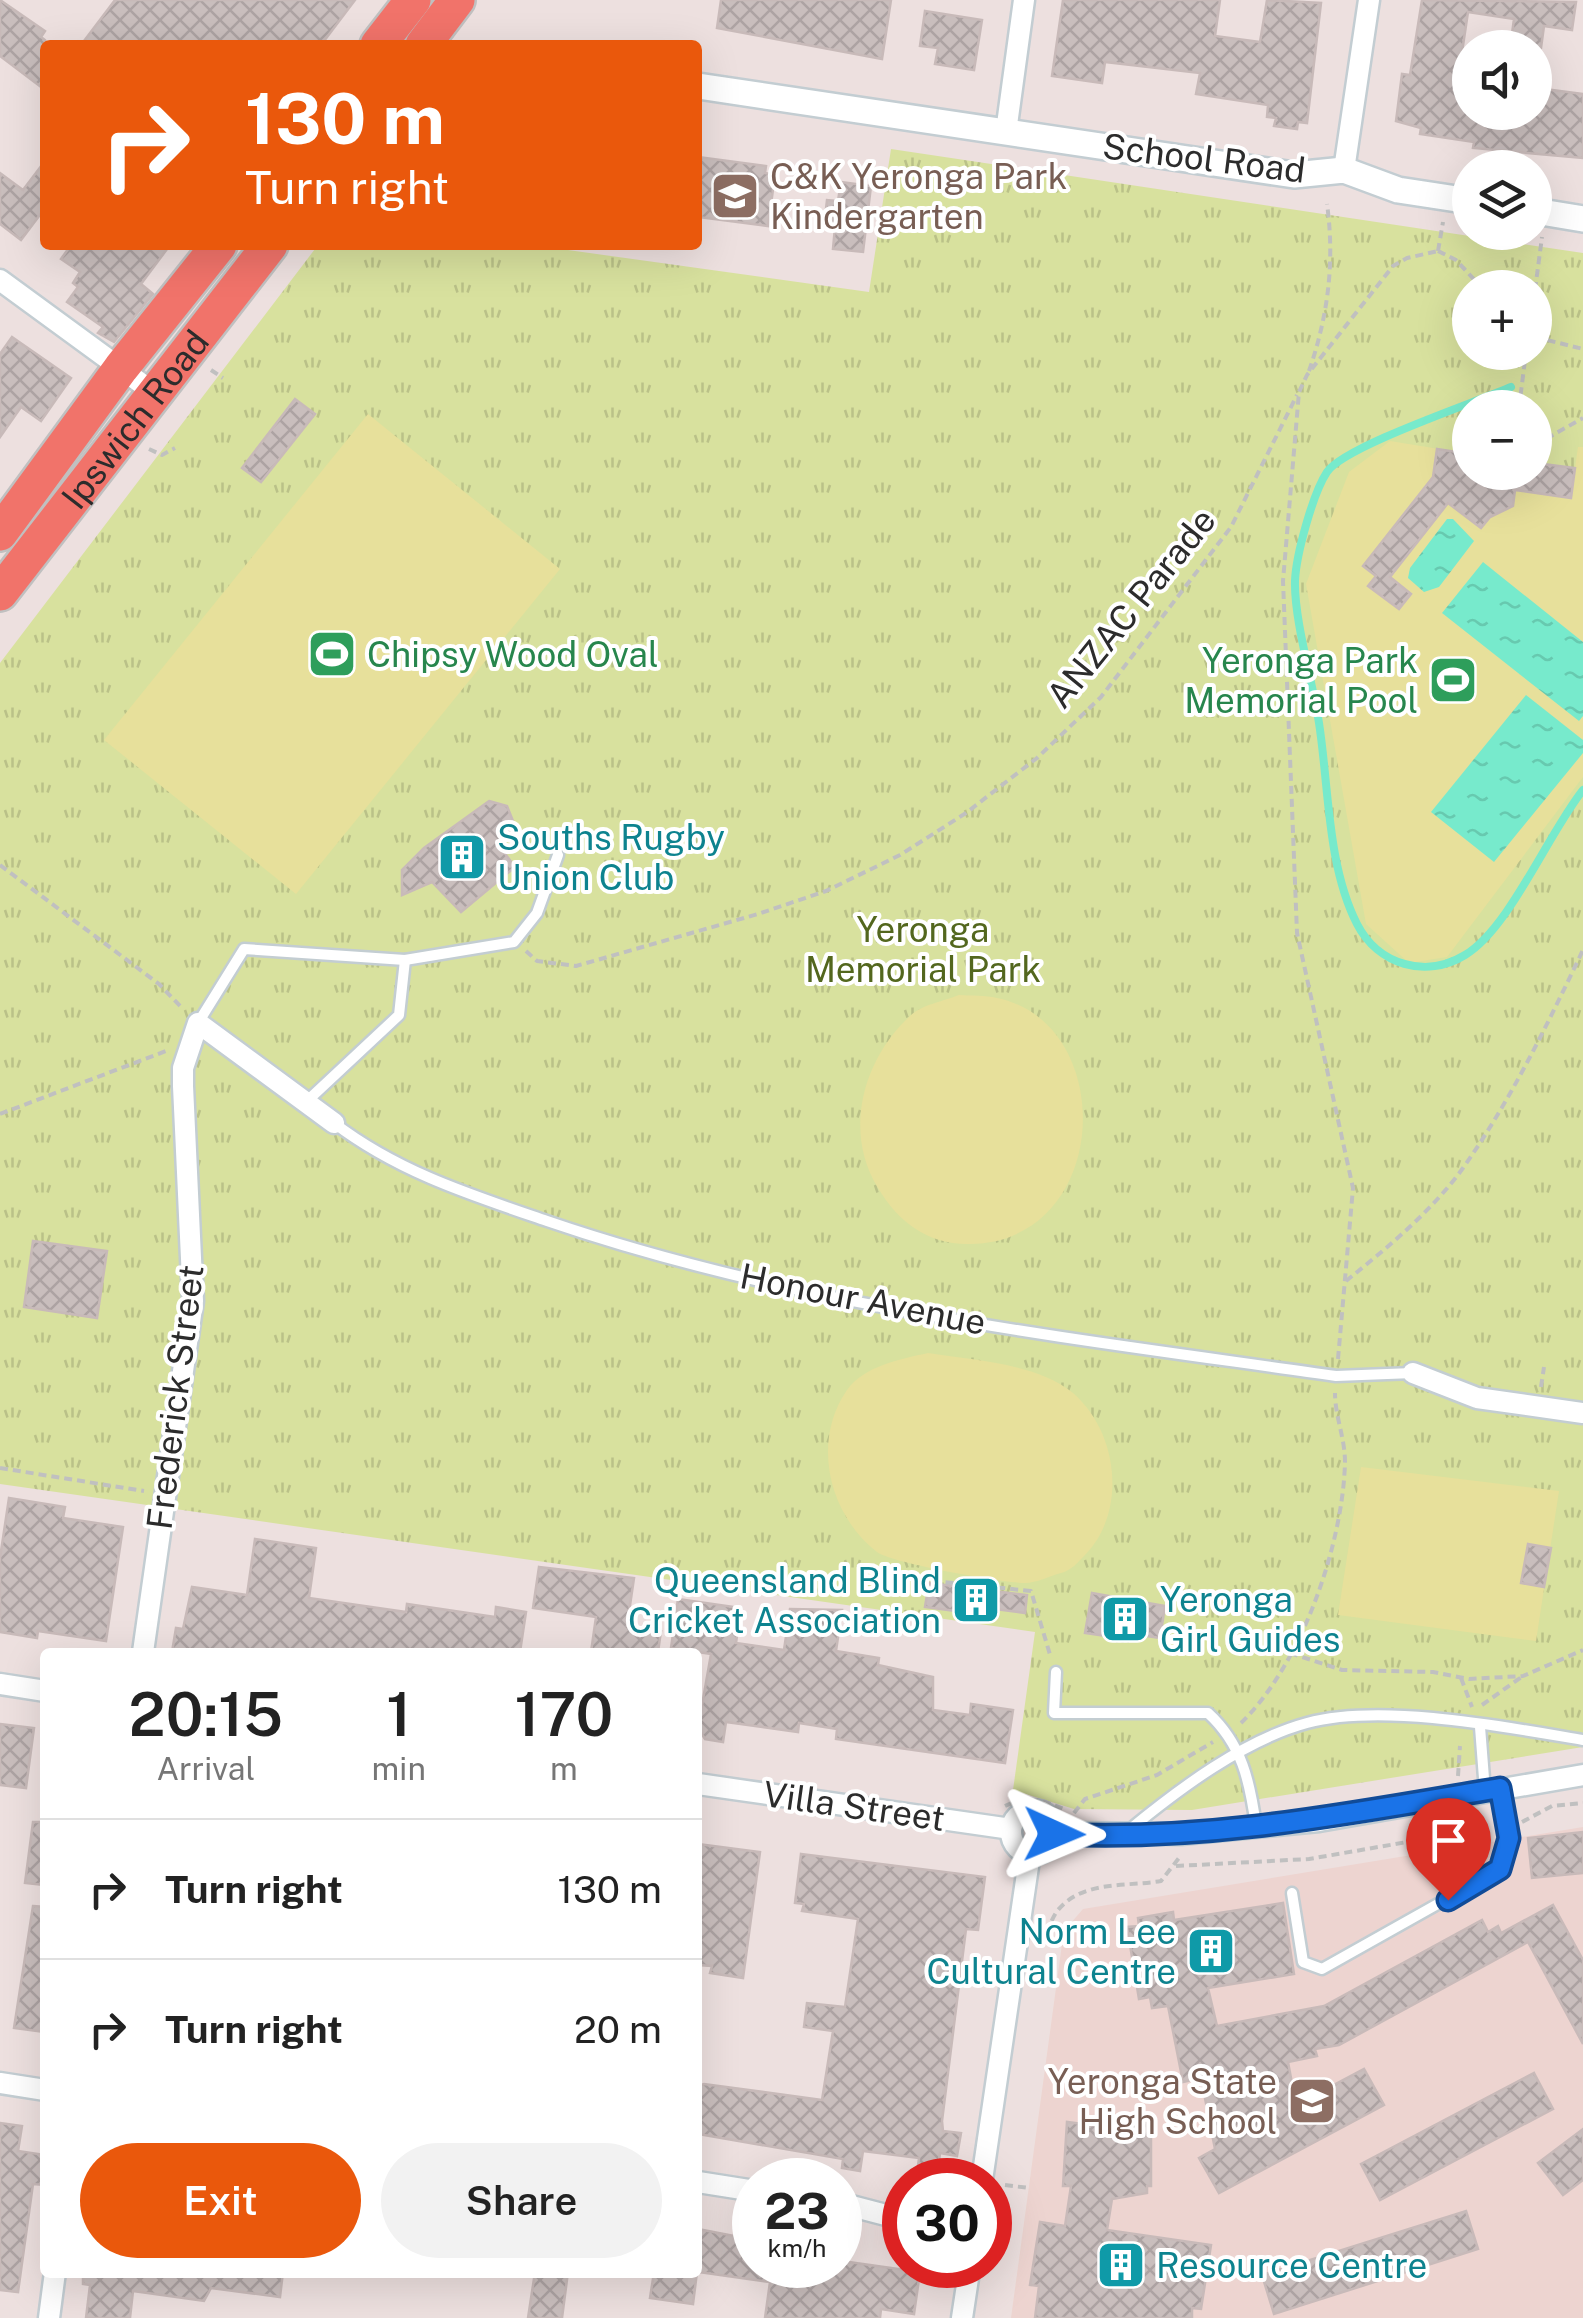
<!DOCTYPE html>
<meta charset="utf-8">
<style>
:root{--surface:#fff;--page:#f2f2f2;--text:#222;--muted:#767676;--line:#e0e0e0;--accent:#ea580c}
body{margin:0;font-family:"Public Sans",sans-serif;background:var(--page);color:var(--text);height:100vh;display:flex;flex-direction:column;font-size:38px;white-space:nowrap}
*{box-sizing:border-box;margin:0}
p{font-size:32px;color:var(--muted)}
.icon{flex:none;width:55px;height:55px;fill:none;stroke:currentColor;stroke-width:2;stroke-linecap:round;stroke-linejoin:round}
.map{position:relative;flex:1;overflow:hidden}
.drawer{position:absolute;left:40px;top:1648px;width:662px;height:630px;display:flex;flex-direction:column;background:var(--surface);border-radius:10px;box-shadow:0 10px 40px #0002}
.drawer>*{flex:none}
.guide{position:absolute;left:40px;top:40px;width:662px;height:210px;border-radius:10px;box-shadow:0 10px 40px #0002;background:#ea580c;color:#fff;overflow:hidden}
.fabs{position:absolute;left:1452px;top:30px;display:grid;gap:20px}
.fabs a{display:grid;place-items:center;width:100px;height:100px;border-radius:50%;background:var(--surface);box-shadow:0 10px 40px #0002;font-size:50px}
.speed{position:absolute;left:732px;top:2158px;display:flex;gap:20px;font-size:50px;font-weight:700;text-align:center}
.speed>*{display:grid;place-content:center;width:130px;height:130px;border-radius:50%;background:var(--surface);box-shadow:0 10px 40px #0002;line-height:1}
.speed small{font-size:25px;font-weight:400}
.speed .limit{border:15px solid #d22;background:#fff;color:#111}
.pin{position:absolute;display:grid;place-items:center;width:85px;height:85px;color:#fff;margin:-102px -42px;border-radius:50% 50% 50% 0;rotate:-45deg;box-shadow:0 0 10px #0007}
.pin .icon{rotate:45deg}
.me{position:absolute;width:110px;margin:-55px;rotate:91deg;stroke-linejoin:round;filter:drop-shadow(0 0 8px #0008)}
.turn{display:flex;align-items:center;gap:35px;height:210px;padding:0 40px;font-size:45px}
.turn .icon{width:130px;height:130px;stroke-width:2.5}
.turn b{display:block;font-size:70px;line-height:85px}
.eta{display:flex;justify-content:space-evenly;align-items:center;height:170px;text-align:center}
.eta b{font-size:60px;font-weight:600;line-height:70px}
.action{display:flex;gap:20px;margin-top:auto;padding:20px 40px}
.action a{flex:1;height:115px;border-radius:60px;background:var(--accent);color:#fff;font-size:40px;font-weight:600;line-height:115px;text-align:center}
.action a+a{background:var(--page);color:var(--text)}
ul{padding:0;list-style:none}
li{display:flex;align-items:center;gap:30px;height:140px;padding:0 40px;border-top:2px solid var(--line)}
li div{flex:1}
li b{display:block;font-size:38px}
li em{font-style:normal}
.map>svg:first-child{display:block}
</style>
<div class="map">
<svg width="1583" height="2318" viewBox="0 0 1583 2318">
<defs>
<pattern id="park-tufts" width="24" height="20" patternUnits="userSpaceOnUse" patternTransform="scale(2.5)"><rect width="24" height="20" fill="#d8e19e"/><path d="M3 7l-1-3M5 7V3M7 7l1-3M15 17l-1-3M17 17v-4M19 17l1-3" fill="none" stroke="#bac188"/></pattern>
<pattern id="water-ripples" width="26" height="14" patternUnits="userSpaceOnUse" patternTransform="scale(2.5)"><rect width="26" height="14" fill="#77eacc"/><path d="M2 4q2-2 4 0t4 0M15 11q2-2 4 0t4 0" fill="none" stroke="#67c9af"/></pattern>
<pattern id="building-cross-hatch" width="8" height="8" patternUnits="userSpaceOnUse" patternTransform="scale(2.5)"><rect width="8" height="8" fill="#c9bebd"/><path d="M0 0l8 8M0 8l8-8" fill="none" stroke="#ada3a3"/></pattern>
</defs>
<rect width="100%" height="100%" fill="#ede0df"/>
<path fill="#edd4d0" d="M1583,1827V2318H1011L1062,1944L1070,1924L1083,1909Z"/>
<path fill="url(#park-tufts)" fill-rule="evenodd" d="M891,149L1583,253V1747L1192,1810L1074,1809L1013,1790L1035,1632L0,1484V663L318,245H568V250L869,292ZM1470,288H1535V352H1470ZM1470,408H1535V472H1470Z"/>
<g fill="#e7e09b">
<path d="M368,414L560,569L296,894L104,740Z"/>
<path d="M1390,441L1470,454V472H1535V463L1575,468L1578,447H1583V777L1447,957L1409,963L1366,924L1306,584L1349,472Z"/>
<path d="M959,995C971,996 985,995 997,998C1119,1023 1112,1242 970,1244C929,1245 899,1223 878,1188C843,1132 863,1059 910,1016C921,1005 944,1001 959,995Z"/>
<path d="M928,1353C972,1360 1037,1363 1073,1393C1119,1433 1127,1512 1085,1555C1077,1563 1072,1570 1061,1573C1050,1576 1036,1583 1025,1583C1004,1583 891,1563 877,1552C829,1515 811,1442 847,1390C864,1366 901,1359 928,1353Z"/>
<path d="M1361,1467L1559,1491L1536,1641L1338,1615Z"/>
</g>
<g fill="url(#water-ripples)">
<path d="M1447,519H1453L1474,541L1439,587L1424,592L1408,578L1410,568Z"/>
<path d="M1483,562L1583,642V716L1579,721L1442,613Z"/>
<path d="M1526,695L1583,740V753L1494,862L1431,812Z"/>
</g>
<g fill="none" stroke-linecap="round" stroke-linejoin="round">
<path stroke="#77eacc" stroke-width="8" d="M1511,387C1474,403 1345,446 1327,472C1313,493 1296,555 1295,581C1294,620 1313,683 1319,723C1329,787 1327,865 1357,924C1378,965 1426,979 1465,955C1509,929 1548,834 1583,790"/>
</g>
<g fill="url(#building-cross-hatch)" stroke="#c8bab9" stroke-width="2.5">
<path d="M0,0L45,31L41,37L45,40V90L0,56Z"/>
<path d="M115,0H355L321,45H81Z"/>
<path d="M721,0H891L882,59L717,28Z"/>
<path d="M1063,0H1220L1215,36L1260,42L1267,0L1321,3L1307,123L1298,122L1297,129L1274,126L1276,118L1267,117L1268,105L1196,94L1200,73L1105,62L1102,83L1052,76Z"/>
<path d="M1422,0L1576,2L1572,30L1544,26L1541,48H1510L1514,19L1468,12L1461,59L1470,60V112H1541L1544,89L1583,94V158L1473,148L1474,142L1420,134L1421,128L1396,121L1402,74L1410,75Z"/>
<path d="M925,11L982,20L974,70L935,64L938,48L920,46Z"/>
<path d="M698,157L766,166L765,173L775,175L768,226L698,217Z"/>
<path d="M45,161V208L21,240L0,224V173L23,190Z"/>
<path d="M841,182L871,186L863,252L833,249L835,227L824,226L827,200L838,201Z"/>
<path d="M71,245H170L141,284L153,294L114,342L98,333L103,327L67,302L78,287L73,283L80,272L61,259Z"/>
<path d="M12,337L71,378L41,421L21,407L0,437V354Z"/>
<path d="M295,399L315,414L261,482L242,468Z"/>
<path d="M1437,449L1470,454V472H1535V463L1575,468L1571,498L1515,490L1513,506L1490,517L1481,528L1448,503L1390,577L1411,594L1399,609L1368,586L1376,576L1363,566L1433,477Z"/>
<path d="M489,801L507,806L515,826L498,844L515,867L461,912L432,882L402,895V870L424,848Z"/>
<path d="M33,1241L107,1251L97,1318L24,1307Z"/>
<path d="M9,1498L65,1507L63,1518L123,1527L106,1641L38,1631L37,1638L0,1632V1558Z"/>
<path d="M255,1539L316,1548L309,1598L406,1612L407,1604L495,1617L496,1607L526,1612L520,1652H172L176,1628L183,1629L192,1587L247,1595Z"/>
<path d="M1528,1544L1551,1548L1544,1587L1521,1583Z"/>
<path d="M539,1567L634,1578L627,1626L661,1631L658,1652H591L596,1617L533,1608Z"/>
<path d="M929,1583L1027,1595L1025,1613L972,1606L971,1613L925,1607Z"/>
<path d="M1092,1593L1165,1606L1160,1638L1121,1632L1120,1638L1085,1633Z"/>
<path d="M678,1599L741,1608L736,1643L784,1650L790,1609L842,1610L836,1651L879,1658L878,1665L933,1677V1710L970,1715L971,1704L1013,1710L1005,1763L836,1739L837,1729L799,1723L798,1732L726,1722L723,1742L705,1739L698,1728L711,1654L671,1648Z"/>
<path d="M0,1724L34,1728L26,1788L0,1785Z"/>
<path d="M33,1822H45V1885L25,1883Z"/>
<path d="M1583,1832V1873L1532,1878L1528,1838Z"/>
<path d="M698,1844L760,1852L743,1978L710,1973L712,1966L698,1965Z"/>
<path d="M801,1854L985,1877L978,1930L966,1929L942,2121L943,2131L961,2133L957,2156L940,2153L938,2169L918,2166L919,2158L863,2151L860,2171L842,2168L843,2159L698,2134V2086L704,2084L822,2100L833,2031L804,2027L807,2003L845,2007L858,1919L802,1911L804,1904L795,1903Z"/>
<path d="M1283,1903L1294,1974L1208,1988L1217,2026L1324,2006L1482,1920L1488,1932L1498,1926L1501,1933L1553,1905L1583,1960V2044L1528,1942L1339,2045L1315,2049L1317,2056L1288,2062L1296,2105L1364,2069L1384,2105L1219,2193L1199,2158L1215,2149L1201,2078L1183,2082L1168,2006L1152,2008L1150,1997L1139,1999L1127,1927L1139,1926L1138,1918L1173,1912L1174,1920Z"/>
<path d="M33,1906L45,1907V2032L14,2028Z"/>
<path d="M1534,2073L1553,2109L1380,2200L1361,2164Z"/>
<path d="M1106,2117L1147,2121V2131L1151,2132V2186H1147V2193L1112,2199L1107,2230L1211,2245L1201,2309L1192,2308V2318H1035L1039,2286L1030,2285L1040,2222L1065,2226L1071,2186H1063L1067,2122L1106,2127Z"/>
<path d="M0,2123L22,2126L18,2151L45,2155L44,2185L33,2184L18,2292L0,2290Z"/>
<path d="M1583,2129V2180L1563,2195L1538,2163Z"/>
<path d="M1466,2211L1478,2249L1274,2314L1262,2275Z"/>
<path d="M698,2229L755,2240V2265L849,2262L920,2272L914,2314L881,2309L880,2318H765L770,2282L698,2272Z"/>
<path d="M83,2272H283L280,2297L211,2288L204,2301L133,2291L130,2318H86L90,2285L83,2284Z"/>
<path d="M535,2272H568L562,2318H528Z"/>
<path d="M654,2272H697L693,2304L650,2298Z"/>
</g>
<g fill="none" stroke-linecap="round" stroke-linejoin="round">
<g stroke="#c3cdd2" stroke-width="15">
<g id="service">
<path d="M198,1023L244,949L405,960L514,942L537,913L558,855"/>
<path d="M306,1102L399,1015L405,960"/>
<path d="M334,1123C398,1172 471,1195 547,1221C801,1308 1071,1338 1336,1376L1413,1373"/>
<path d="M1056,1672L1054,1713H1208C1242,1744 1250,1782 1256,1826"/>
<path d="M1480,1727L1485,1791"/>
<path d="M1129,1830C1179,1789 1244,1740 1307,1723C1382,1703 1506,1727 1583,1740"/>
<path d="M1292,1893L1303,1962L1322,1969L1500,1869L1509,1838L1500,1789"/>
</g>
</g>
<g stroke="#c3cdd2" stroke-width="25">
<g id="minor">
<path d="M1006,132L1024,0"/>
<path d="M1344,170L1369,0"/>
<path d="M0,280L153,392"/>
<path d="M1413,1373L1477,1398L1583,1413"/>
<path d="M143,1652L193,1301L183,1086V1068L198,1023L334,1123"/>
<path d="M0,1684L45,1691"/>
<path d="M698,1784L1011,1829"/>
<circle cx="1033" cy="1832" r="22"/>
<path d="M1055,1833L1181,1834L1319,1821L1583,1775"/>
<path d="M0,2083L45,2090"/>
<path d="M982,2180L1030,1853"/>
<path d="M698,2182L755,2191"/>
<path d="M840,2203L905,2220"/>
<path d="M49,2318L55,2272"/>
<path d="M962,2318L970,2265"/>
</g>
</g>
<g stroke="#c3cdd2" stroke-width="30">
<g id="tertiary">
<path d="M698,86L1294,175L1344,170L1398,190L1470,201"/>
<path d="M1535,211L1583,219"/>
</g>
</g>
<g stroke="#c0c0c0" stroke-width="40">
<g id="trunk">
<path d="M378,45L413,0"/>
<path d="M423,45L457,0"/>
<path d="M0,533L121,368L219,245"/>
<path id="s1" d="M0,593L270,245"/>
</g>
</g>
<g stroke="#c0c0c0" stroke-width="4" stroke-dasharray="8 5" stroke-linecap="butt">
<path d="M1438,251L1443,222"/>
<path d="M1438,251L1456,260L1482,288"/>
<path d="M1535,290L1542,237"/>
<path d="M1535,337L1583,349"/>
<path d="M211,370L223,378"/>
<path d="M1309,371C1328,316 1335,262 1327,204"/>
<path d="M1519,408L1526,352"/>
<path d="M1535,445L1583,418"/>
<path d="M149,449L162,455L175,448"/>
<path d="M0,865L159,984L181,1007"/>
<path d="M526,951L537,961L576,966L758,914L826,891L900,855L966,813L1037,758L1101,697L1231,527L1297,395"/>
<path d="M0,1114L166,1051"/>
<path d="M1346,1281C1387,1248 1432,1211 1463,1168C1511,1100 1547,1025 1583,950"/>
<path d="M1338,1359L1353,1188L1297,933L1283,581L1299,392L1307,375L1393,266L1407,258L1438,251"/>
<path d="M1541,1387L1544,1367"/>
<path d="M0,1468L144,1491"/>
<path d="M888,1582L924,1587V1580L1031,1591L1051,1658"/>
<path d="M1290,1653L1342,1670L1433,1672L1469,1679L1523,1676L1583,1650"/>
<path d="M1461,1678L1472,1707"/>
<path d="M1482,1705L1523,1676"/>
<path d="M1241,1723C1302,1664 1343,1544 1345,1462C1345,1438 1335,1416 1335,1393"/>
<path d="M1458,1776L1460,1746"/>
<path d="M1005,1806C1027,1795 1043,1800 1066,1810"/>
<path d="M1074,1813L1085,1799L1157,1775L1213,1742"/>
<path d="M1522,1822L1552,1806L1583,1803"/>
<path d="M1176,1866L1309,1859L1488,1828"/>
<path d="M1040,1944C1048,1934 1050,1920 1058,1910C1083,1880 1126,1887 1161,1881L1179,1858"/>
<path d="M1005,2185L1029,2188"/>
<path d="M43,2252L45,2237"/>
</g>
<use href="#service" stroke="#fff" stroke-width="10"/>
<use href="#minor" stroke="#fff" stroke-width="20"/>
<use href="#tertiary" stroke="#fff" stroke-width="25"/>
<use href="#trunk" stroke="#f1736a" stroke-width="35"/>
</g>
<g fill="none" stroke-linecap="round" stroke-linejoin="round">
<g stroke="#114b97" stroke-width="25">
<path id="route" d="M1054,1834C1206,1842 1352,1813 1500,1788L1509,1838L1500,1869L1448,1900"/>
</g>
<use href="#route" stroke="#1a73e8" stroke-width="18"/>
</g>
<defs>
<g id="school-square" transform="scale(2.5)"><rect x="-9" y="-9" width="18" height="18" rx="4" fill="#8d6e63" stroke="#fff"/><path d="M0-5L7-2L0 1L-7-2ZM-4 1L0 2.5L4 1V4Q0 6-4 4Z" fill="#fff"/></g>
<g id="stadium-square" transform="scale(2.5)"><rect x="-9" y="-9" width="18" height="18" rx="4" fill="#2e9e5b" stroke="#fff"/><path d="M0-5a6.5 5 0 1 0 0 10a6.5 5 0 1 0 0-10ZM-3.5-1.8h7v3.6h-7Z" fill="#fff"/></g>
<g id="building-square" transform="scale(2.5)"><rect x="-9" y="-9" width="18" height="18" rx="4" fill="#0f9aa8" stroke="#fff"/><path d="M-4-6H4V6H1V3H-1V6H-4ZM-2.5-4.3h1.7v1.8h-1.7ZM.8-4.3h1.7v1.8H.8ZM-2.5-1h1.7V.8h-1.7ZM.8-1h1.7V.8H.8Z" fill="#fff"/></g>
</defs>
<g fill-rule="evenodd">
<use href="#school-square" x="735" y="196"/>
<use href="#stadium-square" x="332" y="654"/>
<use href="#stadium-square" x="1453" y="680"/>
<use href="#building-square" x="462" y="857"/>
<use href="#building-square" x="976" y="1600"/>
<use href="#building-square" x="1125" y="1619"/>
<use href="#building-square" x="1211" y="1951"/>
<use href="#school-square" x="1312" y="2101"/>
<use href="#building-square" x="1121" y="2265"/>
</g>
<g text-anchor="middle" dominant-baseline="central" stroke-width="8" stroke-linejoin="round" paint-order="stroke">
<g font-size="35" fill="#2c2c2c" stroke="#fff">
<text transform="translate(1204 158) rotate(7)">School Road</text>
<text stroke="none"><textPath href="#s1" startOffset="220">Ipswich Road</textPath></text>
<text transform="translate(1131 608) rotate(-51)">ANZAC Parade</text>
<text transform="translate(863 1299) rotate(11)">Honour Avenue</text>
<text transform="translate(175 1397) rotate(-83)">Frederick Street</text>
<text transform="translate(854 1806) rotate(8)">Villa Street</text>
</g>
<g font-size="35" fill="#785e54" stroke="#fff" text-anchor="start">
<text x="770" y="176">C&amp;K Yeronga Park<tspan x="770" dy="40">Kindergarten</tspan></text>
<text x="1277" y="2081" text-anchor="end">Yeronga State<tspan x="1277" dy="40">High School</tspan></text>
</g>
<g font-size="35" fill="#27864d" stroke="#fff" text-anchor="start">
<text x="367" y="654">Chipsy Wood Oval</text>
<text x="1418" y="660" text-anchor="end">Yeronga Park<tspan x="1418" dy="40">Memorial Pool</tspan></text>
</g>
<g font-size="35" fill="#0d838f" stroke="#fff" text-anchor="start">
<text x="497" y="837">Souths Rugby<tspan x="497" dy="40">Union Club</tspan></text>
<text x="941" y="1580" text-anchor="end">Queensland Blind<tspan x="941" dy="40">Cricket Association</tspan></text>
<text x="1160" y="1599">Yeronga<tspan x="1160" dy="40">Girl Guides</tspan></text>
<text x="1176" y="1931" text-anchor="end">Norm Lee<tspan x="1176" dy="40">Cultural Centre</tspan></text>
<text x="1156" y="2265">Resource Centre</text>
</g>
<g font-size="35" fill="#53671e" stroke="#fff">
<text x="923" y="929">Yeronga<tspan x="923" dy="40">Memorial Park</tspan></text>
</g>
</g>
</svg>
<div class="fabs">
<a><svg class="icon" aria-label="sound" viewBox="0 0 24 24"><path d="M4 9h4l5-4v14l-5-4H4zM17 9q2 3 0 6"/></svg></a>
<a><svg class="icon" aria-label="layers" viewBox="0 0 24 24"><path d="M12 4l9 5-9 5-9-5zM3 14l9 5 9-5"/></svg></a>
<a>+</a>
<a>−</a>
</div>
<div class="speed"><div>23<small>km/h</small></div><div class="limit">30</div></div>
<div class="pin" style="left:1448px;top:1900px;background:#d93025"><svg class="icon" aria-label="arrive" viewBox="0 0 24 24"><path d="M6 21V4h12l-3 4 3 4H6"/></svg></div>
<svg class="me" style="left:1054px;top:1834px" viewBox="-20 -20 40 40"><path d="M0-17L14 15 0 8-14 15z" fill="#1a73e8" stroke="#fff" stroke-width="4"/></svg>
<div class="guide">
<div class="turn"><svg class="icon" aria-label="right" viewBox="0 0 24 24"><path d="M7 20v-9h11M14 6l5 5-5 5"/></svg><div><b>130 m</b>Turn right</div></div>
</div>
<section class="drawer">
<div class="eta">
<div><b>20:15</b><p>Arrival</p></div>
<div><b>1</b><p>min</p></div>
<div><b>170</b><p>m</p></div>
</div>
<ul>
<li><svg class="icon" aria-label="right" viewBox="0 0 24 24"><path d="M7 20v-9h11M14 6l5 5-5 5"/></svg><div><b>Turn right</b></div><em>130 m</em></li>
<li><svg class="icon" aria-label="right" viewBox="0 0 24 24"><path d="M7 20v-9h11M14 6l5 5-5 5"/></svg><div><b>Turn right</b></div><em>20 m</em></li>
</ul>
<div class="action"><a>Exit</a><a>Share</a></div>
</section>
</div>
